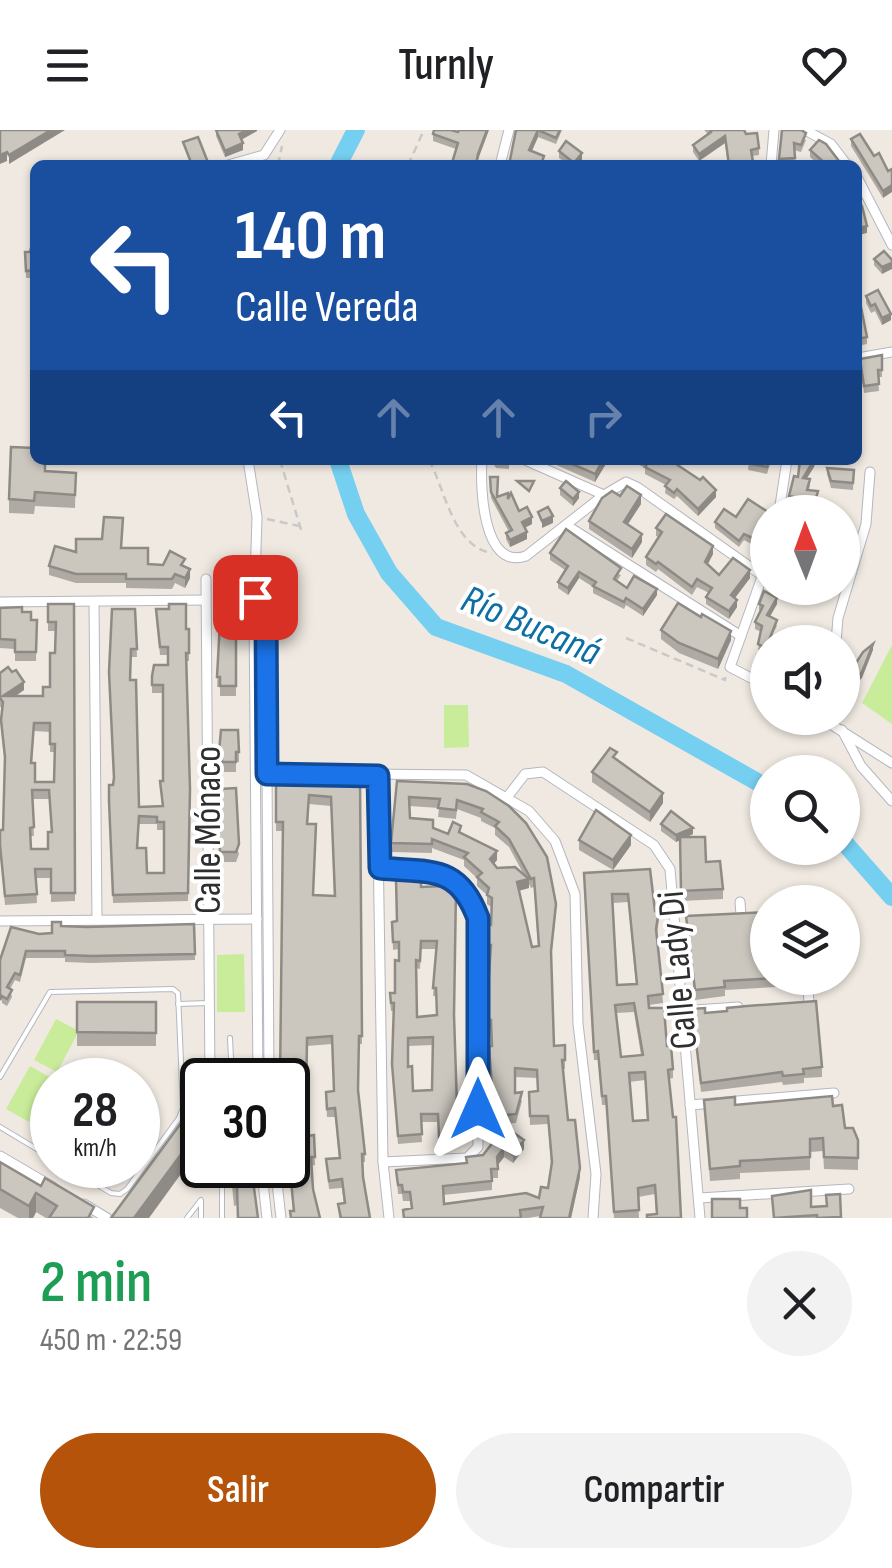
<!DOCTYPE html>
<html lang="es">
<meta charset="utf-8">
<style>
:root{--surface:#fff;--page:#f2f2f2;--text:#202124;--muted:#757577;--accent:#b45309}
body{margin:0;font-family:"Sofia Sans Condensed",sans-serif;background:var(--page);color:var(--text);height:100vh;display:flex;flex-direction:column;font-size:38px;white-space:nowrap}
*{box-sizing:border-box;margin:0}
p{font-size:32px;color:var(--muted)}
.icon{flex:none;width:55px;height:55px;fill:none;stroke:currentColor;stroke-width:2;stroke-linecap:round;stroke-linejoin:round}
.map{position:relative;height:1088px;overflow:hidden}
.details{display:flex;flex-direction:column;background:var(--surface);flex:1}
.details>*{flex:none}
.hud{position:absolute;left:30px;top:30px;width:832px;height:305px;border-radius:15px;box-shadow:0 2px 8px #0004;background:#1a4fa0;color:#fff;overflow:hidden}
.needle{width:65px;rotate:359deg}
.buttons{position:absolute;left:750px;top:365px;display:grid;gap:20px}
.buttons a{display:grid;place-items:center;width:110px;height:110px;border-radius:50%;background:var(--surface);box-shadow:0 2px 8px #0004;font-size:50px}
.speed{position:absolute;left:30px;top:928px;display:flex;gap:20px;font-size:50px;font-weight:700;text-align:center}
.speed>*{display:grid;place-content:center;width:130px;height:130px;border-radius:50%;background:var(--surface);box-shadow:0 2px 8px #0004;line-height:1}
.speed small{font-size:25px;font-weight:400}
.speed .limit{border:5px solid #111;border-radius:15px;background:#fff;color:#111}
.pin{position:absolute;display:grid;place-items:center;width:85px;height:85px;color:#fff;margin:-42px;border-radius:20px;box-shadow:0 5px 15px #0006}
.me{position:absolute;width:110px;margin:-55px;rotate:0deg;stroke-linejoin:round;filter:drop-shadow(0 0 8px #0008)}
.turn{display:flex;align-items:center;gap:35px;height:210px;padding:0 40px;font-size:45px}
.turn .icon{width:130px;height:130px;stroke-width:2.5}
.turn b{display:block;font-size:70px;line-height:85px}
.lanes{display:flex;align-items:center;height:95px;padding:0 40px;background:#0003;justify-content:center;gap:50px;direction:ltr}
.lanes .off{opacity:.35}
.round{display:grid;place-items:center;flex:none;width:105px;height:105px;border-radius:52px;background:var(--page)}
.head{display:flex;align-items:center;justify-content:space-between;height:170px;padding:0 40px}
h1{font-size:60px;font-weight:600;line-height:75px;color:#1e9e55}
.cta{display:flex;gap:20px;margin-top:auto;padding:20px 40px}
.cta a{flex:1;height:115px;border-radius:60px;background:var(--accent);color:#fff;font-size:40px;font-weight:600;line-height:115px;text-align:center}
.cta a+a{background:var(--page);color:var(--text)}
header{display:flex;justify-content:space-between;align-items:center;height:130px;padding:0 40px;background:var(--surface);font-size:45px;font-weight:600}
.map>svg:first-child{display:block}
</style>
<header><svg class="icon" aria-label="menu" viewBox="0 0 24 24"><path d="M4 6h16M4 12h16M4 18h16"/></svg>Turnly<svg class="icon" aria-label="heart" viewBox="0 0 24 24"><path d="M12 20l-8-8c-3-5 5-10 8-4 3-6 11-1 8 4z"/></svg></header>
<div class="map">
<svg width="892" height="1088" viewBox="0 0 892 1088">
<rect width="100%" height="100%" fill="#efe9e1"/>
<g fill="#c9ec9a">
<path d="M892,515V594L862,573Z"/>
<path d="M444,575H468L469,617L444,618Z"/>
<path d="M244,824L245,882H217V825Z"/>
<path d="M56,889L79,901L57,942L34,930Z"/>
<path d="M30,936L53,949L29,992L6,979Z"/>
</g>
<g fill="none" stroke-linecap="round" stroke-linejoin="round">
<g stroke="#75cff0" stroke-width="18">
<path d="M338,35L356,0"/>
<path d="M338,330L356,384L389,443L436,497L566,544L768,658"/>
<path d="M842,710L892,767"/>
</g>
<g stroke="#b4b7c1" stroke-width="6">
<g id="service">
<path d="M178,874L209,873"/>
<path d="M230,908L232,950"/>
<path d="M0,947L50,862L173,859L178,863L183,978L179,988L127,1059L120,1064L111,1063L64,1035"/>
<path d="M0,997L52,1028"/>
<path d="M187,1088L201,1070V1088"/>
<path d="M222,1088V1035"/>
</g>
</g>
<g stroke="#b4b7c1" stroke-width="11">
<g id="minor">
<path d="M805,0L831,14L847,35"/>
<path d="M228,35L264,25L280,0"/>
<path d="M500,35L509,0"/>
<path d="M771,35L774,0"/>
<path d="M858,49L892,115"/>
<path d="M858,228L892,222"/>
<path d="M248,330L257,387L254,484L258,950"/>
<path d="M482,330C480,358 483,441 526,426L604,365L626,352L637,357L763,446"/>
<path d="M525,330L604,365"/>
<path d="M779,382L787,330"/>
<path d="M566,395L741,506"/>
<path d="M768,430L730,537L768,557"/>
<path d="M206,449L210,950"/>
<path d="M257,469L266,486L269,950"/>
<path d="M0,472L206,470"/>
<path d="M94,473L97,790"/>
<path d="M836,512L838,488L866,394L870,342"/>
<path d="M821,588L892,633"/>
<path d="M842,600L861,636L892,671"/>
<path d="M267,643L466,645L529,681L555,711L575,764L578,894L596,1044L593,1088"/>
<path d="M377,646L383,1032L389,1088"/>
<path d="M508,666L525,644L543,642L654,715L670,739L700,1088"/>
<path d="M380,738C430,743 459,734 477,788L478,1017L467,1028L383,1032"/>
<path d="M740,772L741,785"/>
<path d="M0,791L257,789"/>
<path d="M808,859L809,872"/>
<path d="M681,881L738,877"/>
<path d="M690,975L834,963"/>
<path d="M0,1026L53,1057"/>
<path d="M261,1035L267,1088"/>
<path d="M275,1035L281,1088"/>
<path d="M699,1068L849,1059"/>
<path d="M84,1074L107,1088"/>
</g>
</g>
<g stroke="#c9c9c9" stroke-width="2.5" stroke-dasharray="8 5" stroke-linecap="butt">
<path d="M278,35L282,16"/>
<path d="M408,35L424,0"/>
<path d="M280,330L302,403"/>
<path d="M429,330C445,359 453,417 492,423"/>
<path d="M267,389L299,396"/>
<path d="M626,508L725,550V547"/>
</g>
<use href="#service" stroke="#fff" stroke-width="4"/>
<use href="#minor" stroke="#fff" stroke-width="9"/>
</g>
<g fill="#afaba4" fill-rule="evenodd">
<path d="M216,0H257V1L241,10L243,20L225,27L216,6Z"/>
<path d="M451,0L478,31L477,35H452L456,19L433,11V4Z"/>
<path d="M516,0H562L556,14L538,7L532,21L544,26V35H509Z"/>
<path d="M704,0H744L746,4L759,18V25L752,26L753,35H728L725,13L699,31L693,22V15L708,4Z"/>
<path d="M781,2L806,10L801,22L794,20L795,35H779Z"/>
<path d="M851,9L874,26L888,41L883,68L851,16Z"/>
<path d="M810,20L842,35H819L810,27Z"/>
<path d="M559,21L582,30L578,35H569L559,28Z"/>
<path d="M35,103V148H26L25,122H30Z"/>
<path d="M884,121L882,144L874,135V129Z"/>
<path d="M866,166L891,190L882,195L875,181L871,183L866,173Z"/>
<path d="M858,178L867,207V214L858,216Z"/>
<path d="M882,225V247H878L879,261L864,263L860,229Z"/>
<path d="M491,330H509V339L496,338Z"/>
<path d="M545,330H607V332L595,352Z"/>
<path d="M630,330H670L716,367L698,386L677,366L674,369L665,363L666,355L645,344V338Z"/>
<path d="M749,330L770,334L767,344L748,340Z"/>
<path d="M795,330H816L814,337L807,348L810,355L809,360L818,368L795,374L789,373V366L798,347L800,334L795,333Z"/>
<path d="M827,338L854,340L853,360L831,358L827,344Z"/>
<path d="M76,343L75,378L35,376L34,384L9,383V369Z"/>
<path d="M490,347L498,367L508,369L532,394L525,398L527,409L510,417L506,409V403L509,402L491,368Z"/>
<path d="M560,358L579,368L573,376L560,365Z"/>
<path d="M620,366L641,374L628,394L642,412L632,428L589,399V391Z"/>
<path d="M736,387L768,389L759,401L761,408L757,417L744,410L739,417L715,398V392Z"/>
<path d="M656,398L713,424L708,434L719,445L750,448L735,468L737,477L729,489L706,474V467L709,463L697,457L692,465L658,439L656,442L646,435V427L659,407L656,406Z"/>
<path d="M122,418L148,434L185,436L190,448L185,458L175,453L172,459L126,458V453H76L49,445V436L76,422Z"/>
<path d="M550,423L621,445L617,451L627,458L657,465L643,486L626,475L624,479L593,463V457L579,448L568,465L558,458V452L565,440L550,430Z"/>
<path d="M48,474H74L75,771L51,772V748H36L37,773L5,775L0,723V700H3L5,634L1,599L2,580L0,576V543L24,560L16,566H43L50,557L55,523L56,501H48ZM34,601L50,602V622H55L54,652H35L32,633ZM32,669H49L51,702L48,719H31L30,706H34Z"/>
<path d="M759,474H777L770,487L777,496L768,512L766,524L758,520L761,502L755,499V492L760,481L759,480Z"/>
<path d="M0,478L22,482L31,490H37L36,531H15V519L0,518Z"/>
<path d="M135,479L137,527H131L130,550L139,677L162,676L160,651H163V563H152V546L168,535V525H160L156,487L186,499H189V531H187L190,659L188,771L113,773L109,679ZM139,694H157V700H164V743H147L138,718Z"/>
<path d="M220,492H236V566H220V557H217Z"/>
<path d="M661,500L731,510L718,539L679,523L661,509Z"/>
<path d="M219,622H239V632H236V642H222V632H219Z"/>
<path d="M617,630L663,673L650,692L592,652V642Z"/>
<path d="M276,646L360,649L362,914H359L358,961L365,1024V1032H363V1047L370,1088H339L338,1074L344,1073L342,1058L329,1059L326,1029L339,1028L335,987H327L326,962L334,961L332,914L307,916L306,983L308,1006L314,1005L315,1035L311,1036L313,1059L320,1088H290V1081H293L288,1028L283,701H276ZM309,674L331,676L334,766L313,765L308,694Z"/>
<path d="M397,651L486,661L556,783L551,828L554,916L565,915V939H563L568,990L580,1047L571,1088H540V1086L528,1088H403V1080L411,1079L410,1071H403L402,1064H398L396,1040L467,1033L483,1025L491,1016V1008L501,994H494L489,925L492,916L491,899H486L490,824H485V795H491V777L487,774V765L477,756V748L464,736V730L432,718V723L391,722ZM409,676L439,678L438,687L456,689L457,679L481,688V691L495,698V705L509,717L524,745L497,738L494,734L497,730L461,703L448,704L410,688ZM529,754L531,758L534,757L538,816L532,817L519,761L529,758ZM515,947L537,948L538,961L529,962L530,995L548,994L551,1035L548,1058L539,1068L444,1074L443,1065L492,1060V1048H498V1035L504,1027L513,1033L524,1019L502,994L516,993L522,971L515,963Z"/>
<path d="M218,667L239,724L236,732H220Z"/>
<path d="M661,694L693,704L687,707L706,732L723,759V769L681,771L680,710L676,712L661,701Z"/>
<path d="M579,710L631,715L613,740L579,720Z"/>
<path d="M650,739L655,781L659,789L657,804L663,873L649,875V878L667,916L673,939V948L669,949L656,1084L655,1064L638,1067L639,1088H614L606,975H602L598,930H594L584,743ZM628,772L636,854L617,855L613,773ZM634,882L641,925L621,927L616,883ZM645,950L647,990L633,991L629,952Z"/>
<path d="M446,756L454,888L458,1014L439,1015L438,992H421L422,1012L398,1014L392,942L394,881H391L390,871L395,863L399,819L393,820L392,792L397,791L421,757ZM421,819H436L433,866H436L437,885L417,887L416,838L420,839ZM433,915L432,960L413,961L408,937V916Z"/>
<path d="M686,786L768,848H794V856L725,860V866L695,870Z"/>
<path d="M194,794L195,830L92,833L65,832V828H26L20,852L15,850L10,859L12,867L7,876L2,873L0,830L39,804L52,803L61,796Z"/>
<rect x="77" y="872" width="79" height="44"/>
<path d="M692,879L705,883L822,937V947L804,948V953L783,955L782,952L701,962Z"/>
<path d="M52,959V1001L41,995V982Z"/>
<path d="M704,970L735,975L833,976L845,998L858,1010V1040L824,1039L823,1021L810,1022V1040L740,1043V1049L710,1051Z"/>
<path d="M0,1032L94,1088H46L36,1082L33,1088H18L0,1078Z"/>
<path d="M230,1035H251L237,1075L234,1076Z"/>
<path d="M840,1064L841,1088H773L811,1077L826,1076Z"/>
</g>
<g fill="#8e8b86">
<path d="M51,0H65L9,34V25Z"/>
<path d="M247,0H257V1L239,11V4Z"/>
<path d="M487,0H489L476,35L478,24Z"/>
<path d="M538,0V7L529,27V20Z"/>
<path d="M725,6V13L699,31V24Z"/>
<path d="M243,13V20L225,27V21Z"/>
<path d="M7,22V31L0,34V25Z"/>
<path d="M582,23V30L578,35H574Z"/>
<path d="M892,55V62L883,68V61Z"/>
<path d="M867,96V103L858,105V98Z"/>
<path d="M892,133V139L882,144V137Z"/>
<path d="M891,184V190L882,195V188Z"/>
<path d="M603,330H607V332L595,352V344Z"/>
<path d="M814,330H816L814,337L803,354V348Z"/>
<path d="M716,360V367L698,386V379Z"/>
<path d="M579,362V368L573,376V369Z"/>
<path d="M641,365V374L624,400V392Z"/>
<path d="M768,383V389L756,406V400Z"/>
<path d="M553,386V393L542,398V391Z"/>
<path d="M532,387V394L522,399V392Z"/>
<path d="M527,402V409L510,417V410Z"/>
<path d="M642,404V412L632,428V419Z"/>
<path d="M713,416V424L705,439V432Z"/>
<path d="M190,439V448L185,458V448Z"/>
<path d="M750,440V448L731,473V465Z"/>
<path d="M579,442V448L568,465V458Z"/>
<path d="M657,459V465L643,486V479Z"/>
<path d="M777,468V474L767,491V485Z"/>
<path d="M737,470V477L729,489V481Z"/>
<path d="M731,501V510L718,539V529Z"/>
<path d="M873,514V520L862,548L843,566V561Z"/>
<path d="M24,552V560L3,574V566Z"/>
<path d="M663,663V673L650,692V682Z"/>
<path d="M693,698V704L676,712V705Z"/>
<path d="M631,705V715L613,740V730Z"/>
<path d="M497,721V730L490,738V729Z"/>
<path d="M529,749V758L517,761V752Z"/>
<path d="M199,1000V1019L149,1088H134Z"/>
<path d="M524,1010V1019L513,1033V1025Z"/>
<path d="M504,1018V1027L497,1036V1027Z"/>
<path d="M580,1038V1047L571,1088H569Z"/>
<path d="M36,1063V1082L33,1088H29V1076Z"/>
</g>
<g fill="#cbc7bf" stroke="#8e8b86" stroke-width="2.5" fill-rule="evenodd">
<path d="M0,0H51L9,25L7,22L0,25Z"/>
<path d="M216,0H247L239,4L243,13L225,21Z"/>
<path d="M434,0H451L458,2L459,0H487L478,24L476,35H459L452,33L458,13L433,4Z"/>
<path d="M516,0H538L529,20L544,26L541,35H509Z"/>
<path d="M538,0H560L556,8Z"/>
<path d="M710,0H744L746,4L757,3L759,18L751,20L753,32L729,35L725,6L699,24L693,15L711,2Z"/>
<path d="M782,0H801L806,3L801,15L794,13L795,28L779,29Z"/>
<path d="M860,4L874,26L879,23L888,41L892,39V55L883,61L851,9Z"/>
<path d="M198,7L209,35H192L183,12Z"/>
<path d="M819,10L826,14L842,35H827L810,20Z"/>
<path d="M566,11L582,23L574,33L559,21Z"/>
<path d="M862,76L867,96L858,98V77Z"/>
<path d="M35,103V147V140L26,141L25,122H30Z"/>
<path d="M884,121L892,130V133L882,137L874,129Z"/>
<path d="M878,160L891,184L882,188L875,174L871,176L866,166Z"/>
<path d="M861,177L867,207L858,209V178Z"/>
<path d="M882,225V240H878L879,254L864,256L860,229Z"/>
<path d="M11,317L35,318V330H45V341L76,343L75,365L35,362L34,371L9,369Z"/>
<path d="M563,330H603L595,344Z"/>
<path d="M642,330H670L700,350L703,347L716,360L698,379L677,359L674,363L665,356L670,350L645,337L648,333Z"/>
<path d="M749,330H769L767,337L748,333Z"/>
<path d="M800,330H814L803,348L810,349L807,360L818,361L812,382H792L798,368L789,366L794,346L798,347Z"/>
<path d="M827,338L854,340L853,353L831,351Z"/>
<path d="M490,347H498L497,367L508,363V369L511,363L519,381L527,377L532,387L522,392L527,402L510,410L506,403L512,400L491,362Z"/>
<path d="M517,351H534L529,361Z"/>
<path d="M566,351L579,362L573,369L560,358Z"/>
<path d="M627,356L641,365L624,392L642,404L632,419L589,391L602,368L612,361L620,366Z"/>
<path d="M748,369L768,382L756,400L761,402L757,410L744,404L739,411L715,392L724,379L736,387Z"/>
<path d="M548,377L553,386L542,391L538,382Z"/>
<path d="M666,384L713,416L705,432L719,445L733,428L750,440L731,465L737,470L729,481L706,467L712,458L697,449L692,457L658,432L656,434L646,427L662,402L656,398Z"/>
<path d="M104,387L123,388L121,418H148V434L163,435L170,421L185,429L181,435L190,439L185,448L175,444L172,449H126V444H76L49,436L55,416L76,422V409H102Z"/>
<path d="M566,399L621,438L614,449L627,458L634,446L657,459L643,479L626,468L624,472L593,456L596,452L579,442L568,458L558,452L568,436L550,423Z"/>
<path d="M764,461L777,468L767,485L777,490L766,518L758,514L762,496L755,492L763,476L759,474Z"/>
<path d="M678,473L701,487L702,484L731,501L718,529L679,513L661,500Z"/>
<path d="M48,474H74L75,763H51V739H35L37,764L5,766L0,715V700H3L5,627L1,590L3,572L0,568V543L8,537L12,542L16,540L24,552L3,566H43V557H50V523H55L56,492H48ZM34,593H50V614H55L54,652H35V633H31ZM32,660H49L52,702H48V719H31L30,698L34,697Z"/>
<path d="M169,474H186V499H189V523H186L190,659L188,763L113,765L109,671V655H113L114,648L109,542L112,479H135L137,519H131L130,550H136L139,677L163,676L160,651H163V555H152V546L154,535H168V517H160L156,479H169ZM139,686L157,687V692H164V743H147L146,718H137Z"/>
<path d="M22,477V482H31V490H37L36,522H15V510L0,509V478Z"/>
<path d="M220,492H236V556H220V547H217Z"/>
<path d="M873,514L862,542L843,561V553L863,522Z"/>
<path d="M221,600H238L239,622H236V632H222V622H219Z"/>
<path d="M610,618L617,622L613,627L663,663L650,682L592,642Z"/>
<path d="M329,644H341V650L360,649L362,906H359L358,960L365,1024H362L363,1047L370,1088H341L338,1074L345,1073L342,1049L329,1051L326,1029L340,1028L335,978L327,979L326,962L334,961L332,906L307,908L306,981L308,1006L314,1005L315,1027H311L313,1059L320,1088H291L290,1081H294L288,1020V950H280L283,692H276V646L329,648ZM309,665L331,667L335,766L313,765L316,694H307Z"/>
<path d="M397,651L467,654L486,661L509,676L526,693L547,727L556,774L551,821L554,916L565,915V930H562L568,990H575L580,1038L569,1088H540L543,1077L520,1080L521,1088H404L403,1080L412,1078L410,1062H403L402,1055H398L396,1040L467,1033L466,1027L483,1025L494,1011L491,1008L501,994L524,1010L513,1025L504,1018L497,1027L498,1039H491L492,1051L443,1056L444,1074L526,1063L539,1068L541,1057L548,1058L552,1032L548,986H530L529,962L538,961L537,940L515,938V963L522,962L516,984L494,986L489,916H492L491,890H486L491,815H485V795H491L492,768L487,765L489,758L477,747L482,743L464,727L468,723L432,709V714L391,713ZM409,667L440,669L438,678L456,680L457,670L483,679L481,682L499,692L495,696L509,709L531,749L534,748L539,816L532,817L517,752L529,749L515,737L497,738L490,729L497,721L459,702L461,696L453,692L448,704L433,698V690L410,688Z"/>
<path d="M236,658L239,714L236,722H220L218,667H220V659Z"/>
<path d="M596,680L631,705L613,730L579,710Z"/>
<path d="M671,681L693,698L676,705L661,694Z"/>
<path d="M680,707H705L706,732L720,731L723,759L681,761Z"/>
<path d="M650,739L655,781L659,780L656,799L663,864L648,866L649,878H664L667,916H671L673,939L668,940L673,987H676L681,1088H647V1085L657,1084L655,1055L638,1058L639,1080L614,1082L606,966H602L598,921L594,922L584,743ZM612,764H628L637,854L617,855ZM634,873L643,925L621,927L615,875ZM645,942L648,990L633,991L629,943Z"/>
<path d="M421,748V757L446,756L456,759L454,885L458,1006L439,1007L438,984H421L422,1004L398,1006L392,934L394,873H391L390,863H395V830L399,831V812H393L392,792L397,791L396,749ZM421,811H437L433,858H436L437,885L417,887L416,830L420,831ZM433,907L432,960L413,961L412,936L408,937V908Z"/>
<path d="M767,782L768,848H775L724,851L725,857L695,860L686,786Z"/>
<path d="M52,792H61V796L87,797L194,794L195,824L92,826L65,825V821H26L20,845L15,843L7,857L12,860L7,869L2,866L0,870V830L11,797L39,804L52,803Z"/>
<path d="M816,871L822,937L803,939L804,944L783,946L782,942L701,953L692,879L705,878V883L727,881V878L747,876Z"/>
<path d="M77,872H156V903L77,902Z"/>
<path d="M52,959V988L41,982Z"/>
<path d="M832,966L833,976L842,975L845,998H853L858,1010V1028L824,1027L823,1008L810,1009V1027L740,1031V1036L710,1039L704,970L735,967V975Z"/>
<path d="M184,989L199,1000L134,1088H111Z"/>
<path d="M0,1032L41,1056L45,1048L94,1077L88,1088H49L57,1076L36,1063L29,1076L0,1059Z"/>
<path d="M232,1035H251L258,1088H238L237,1057H234Z"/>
<path d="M811,1060V1077L827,1076L826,1065L840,1064L841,1087L817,1088V1085L774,1088L772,1066Z"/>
<path d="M712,1069H740V1078H747V1088H712Z"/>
</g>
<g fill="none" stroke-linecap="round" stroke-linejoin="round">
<g stroke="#114b97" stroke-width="25">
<path id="route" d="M255,467L266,486L267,644L378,646L380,738C430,743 458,734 478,788V979"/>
</g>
<use href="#route" stroke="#1a73e8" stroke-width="18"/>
</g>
<g text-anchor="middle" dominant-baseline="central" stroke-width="8" stroke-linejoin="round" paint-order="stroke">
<g font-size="38" fill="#2e2e2e" stroke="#fff">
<text transform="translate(208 700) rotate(-90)">Calle Mónaco</text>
<text transform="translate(678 840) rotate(-95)">Calle Lady Di</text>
</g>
<g font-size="40" font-style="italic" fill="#0d6fa3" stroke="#fff">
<text transform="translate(531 496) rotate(23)">Río Bucaná</text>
</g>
</g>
</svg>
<div class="buttons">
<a><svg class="needle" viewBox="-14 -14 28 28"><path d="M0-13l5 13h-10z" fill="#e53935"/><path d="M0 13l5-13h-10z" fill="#757577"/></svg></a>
<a><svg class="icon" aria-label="sound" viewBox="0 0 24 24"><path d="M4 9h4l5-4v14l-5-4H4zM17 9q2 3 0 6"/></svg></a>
<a><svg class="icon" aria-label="search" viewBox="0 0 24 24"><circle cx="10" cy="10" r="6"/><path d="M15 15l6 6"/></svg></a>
<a><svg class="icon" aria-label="layers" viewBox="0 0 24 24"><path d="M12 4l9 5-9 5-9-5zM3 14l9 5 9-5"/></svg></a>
</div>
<div class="speed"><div>28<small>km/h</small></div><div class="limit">30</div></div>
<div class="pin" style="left:255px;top:467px;background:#d93025"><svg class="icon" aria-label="arrive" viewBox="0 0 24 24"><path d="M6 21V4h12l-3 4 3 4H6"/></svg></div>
<svg class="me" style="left:478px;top:979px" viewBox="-20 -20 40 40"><path d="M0-17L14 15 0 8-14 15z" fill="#1a73e8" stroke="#fff" stroke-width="4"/></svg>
<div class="hud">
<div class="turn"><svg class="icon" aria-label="left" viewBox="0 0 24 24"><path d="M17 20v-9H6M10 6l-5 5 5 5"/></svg><div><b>140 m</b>Calle Vereda</div></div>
<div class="lanes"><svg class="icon" aria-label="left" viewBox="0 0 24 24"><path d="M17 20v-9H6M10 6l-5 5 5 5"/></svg><svg class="icon off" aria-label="ahead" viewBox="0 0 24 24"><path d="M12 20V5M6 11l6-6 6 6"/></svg><svg class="icon off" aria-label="ahead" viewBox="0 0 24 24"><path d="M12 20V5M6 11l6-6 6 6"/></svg><svg class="icon off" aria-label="right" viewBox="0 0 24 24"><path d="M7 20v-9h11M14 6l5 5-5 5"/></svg></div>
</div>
</div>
<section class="details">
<div class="head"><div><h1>2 min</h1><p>450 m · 22:59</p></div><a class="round"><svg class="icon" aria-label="close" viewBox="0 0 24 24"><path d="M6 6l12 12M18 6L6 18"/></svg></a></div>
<div class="cta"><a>Salir</a><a>Compartir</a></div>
</section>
